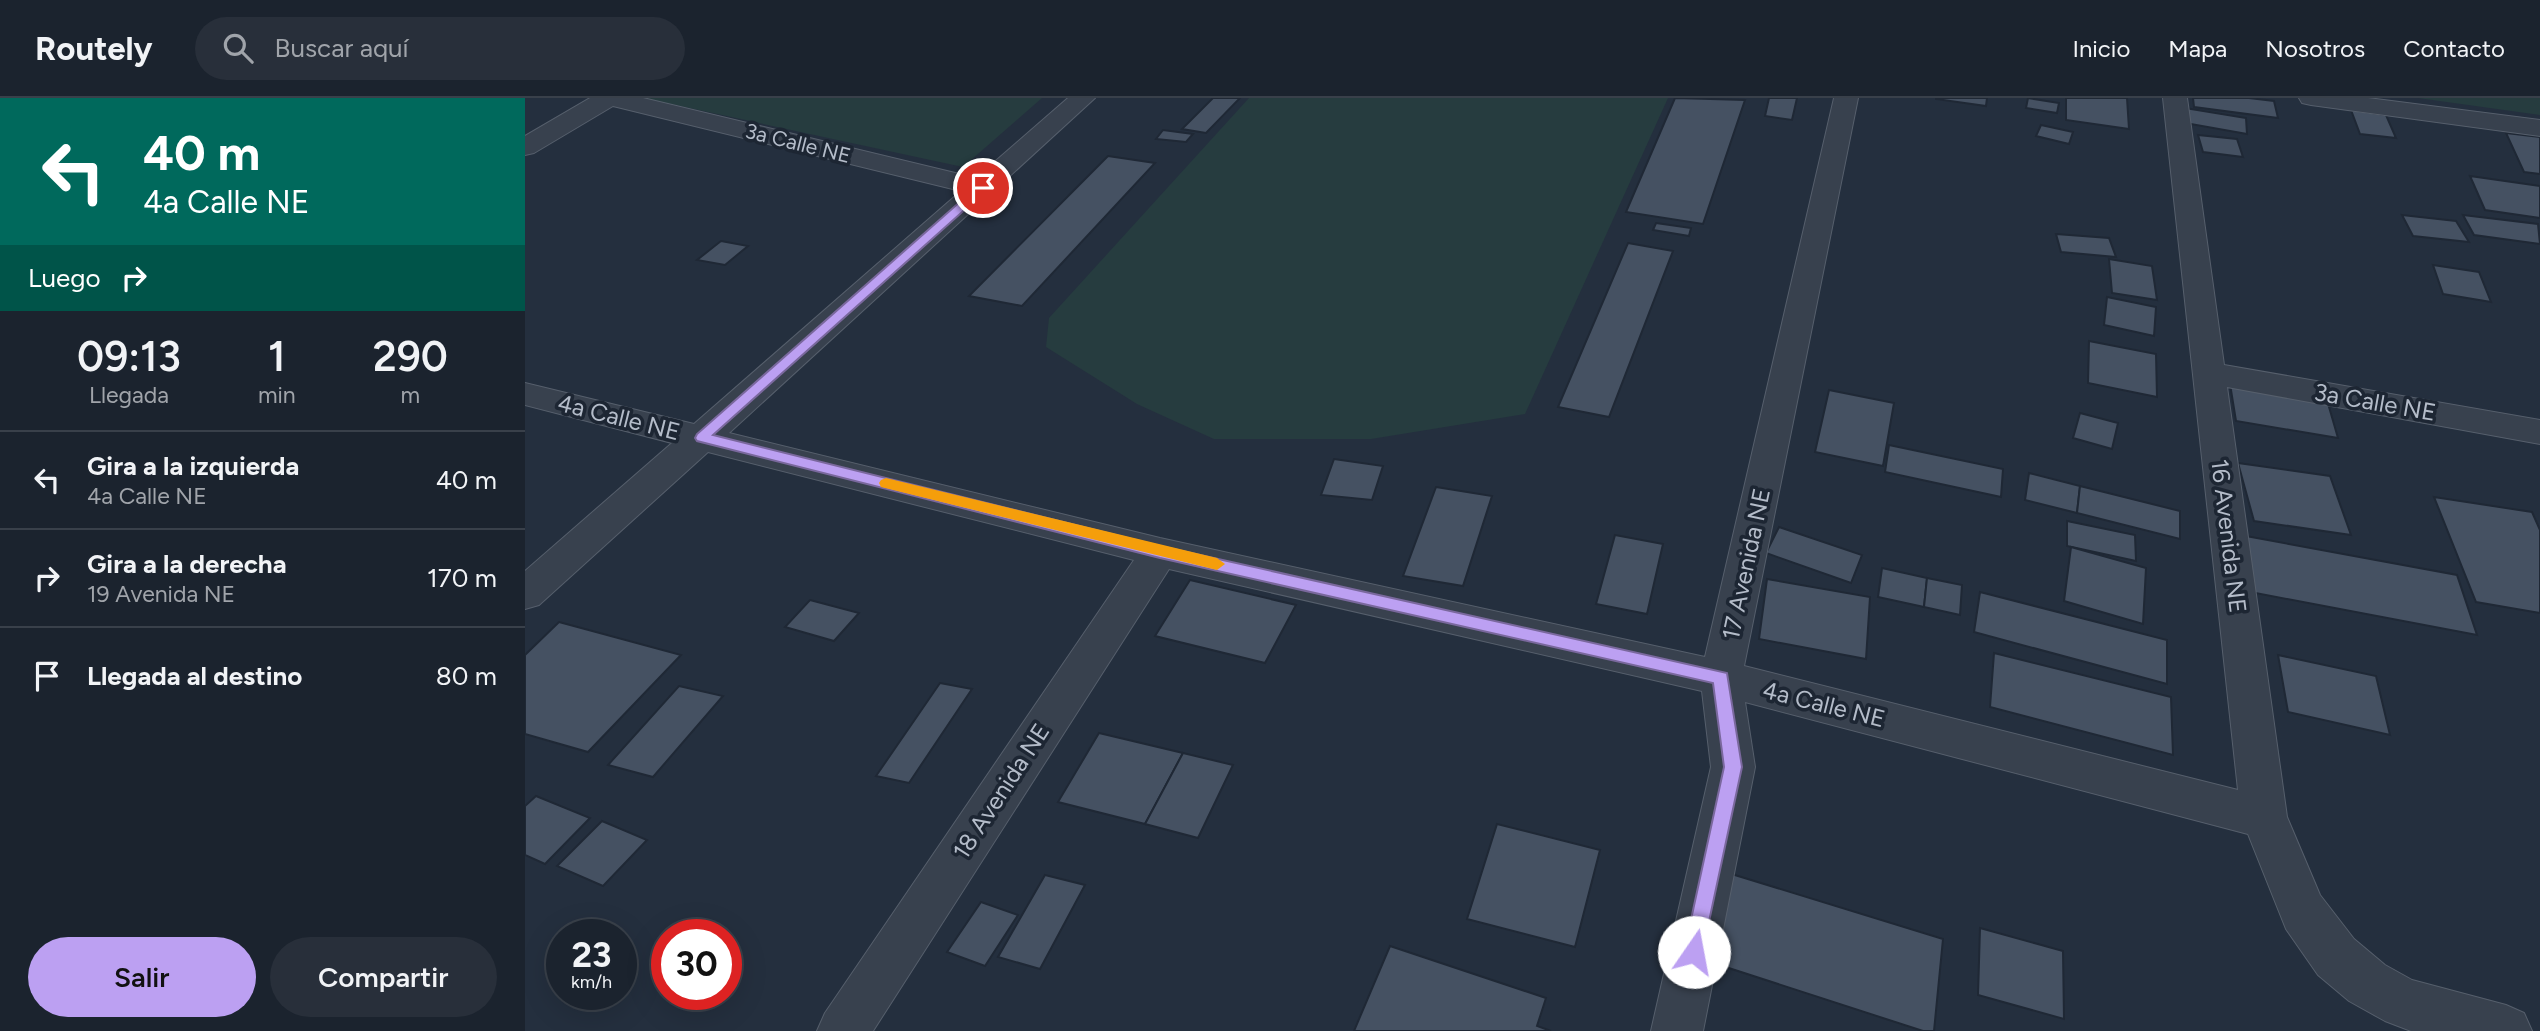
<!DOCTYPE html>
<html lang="es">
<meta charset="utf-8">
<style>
:root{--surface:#1b232e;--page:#282f3a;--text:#f1f3f6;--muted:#a0a4aa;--line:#39404a;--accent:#bca0f2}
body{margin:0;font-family:Figtree,sans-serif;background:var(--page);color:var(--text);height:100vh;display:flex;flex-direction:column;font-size:26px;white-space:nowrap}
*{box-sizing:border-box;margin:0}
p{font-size:23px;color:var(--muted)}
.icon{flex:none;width:38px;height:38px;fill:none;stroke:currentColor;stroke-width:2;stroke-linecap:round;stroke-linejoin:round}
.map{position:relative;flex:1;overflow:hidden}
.drawer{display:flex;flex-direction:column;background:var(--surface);width:525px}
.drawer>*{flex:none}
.hud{background:#00695c;color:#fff;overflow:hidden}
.speed{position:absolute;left:21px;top:821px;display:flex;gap:14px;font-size:35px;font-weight:700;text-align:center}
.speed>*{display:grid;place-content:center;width:91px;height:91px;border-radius:50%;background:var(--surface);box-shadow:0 7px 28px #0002,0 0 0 2px var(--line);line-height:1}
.speed small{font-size:18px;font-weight:400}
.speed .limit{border:10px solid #d22;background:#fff;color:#111}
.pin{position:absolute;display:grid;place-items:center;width:60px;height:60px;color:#fff;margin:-30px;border:4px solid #fff;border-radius:50%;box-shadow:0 2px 7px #0007}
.me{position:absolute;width:77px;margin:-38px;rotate:12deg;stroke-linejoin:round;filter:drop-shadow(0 0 5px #0008)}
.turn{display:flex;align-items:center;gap:24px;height:147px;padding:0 28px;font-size:32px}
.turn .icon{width:91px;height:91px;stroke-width:2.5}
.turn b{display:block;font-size:49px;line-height:60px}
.then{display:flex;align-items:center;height:66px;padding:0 28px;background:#0003;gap:14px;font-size:26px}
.eta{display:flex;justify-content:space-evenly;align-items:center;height:119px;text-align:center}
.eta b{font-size:42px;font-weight:600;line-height:49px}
.cta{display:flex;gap:14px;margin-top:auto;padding:14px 28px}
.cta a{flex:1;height:80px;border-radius:42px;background:var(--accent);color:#111;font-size:28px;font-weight:600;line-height:80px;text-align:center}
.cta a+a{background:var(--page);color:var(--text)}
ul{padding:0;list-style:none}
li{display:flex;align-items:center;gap:21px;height:98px;padding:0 28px;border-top:2px solid var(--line)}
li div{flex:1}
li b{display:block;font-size:26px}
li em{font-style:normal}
header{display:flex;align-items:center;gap:42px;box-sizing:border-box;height:98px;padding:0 35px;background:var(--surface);border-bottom:2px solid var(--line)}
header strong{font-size:33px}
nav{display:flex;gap:38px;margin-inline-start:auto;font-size:24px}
.search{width:490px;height:63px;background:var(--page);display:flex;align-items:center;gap:18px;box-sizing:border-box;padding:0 24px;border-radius:38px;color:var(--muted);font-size:26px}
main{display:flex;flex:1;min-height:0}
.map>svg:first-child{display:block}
</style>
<header>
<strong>Routely</strong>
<div class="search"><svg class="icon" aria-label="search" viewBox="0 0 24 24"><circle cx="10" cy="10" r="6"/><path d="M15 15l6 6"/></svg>Buscar aquí</div>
<nav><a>Inicio</a><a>Mapa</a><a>Nosotros</a><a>Contacto</a></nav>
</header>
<main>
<section class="drawer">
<div class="hud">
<div class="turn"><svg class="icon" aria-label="left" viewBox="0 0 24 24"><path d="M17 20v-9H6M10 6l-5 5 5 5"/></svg><div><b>40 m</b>4a Calle NE</div></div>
<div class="then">Luego<svg class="icon" aria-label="right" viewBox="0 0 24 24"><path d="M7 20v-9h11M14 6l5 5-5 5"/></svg></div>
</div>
<div class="eta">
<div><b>09:13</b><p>Llegada</p></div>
<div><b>1</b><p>min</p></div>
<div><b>290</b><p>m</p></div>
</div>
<ul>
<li><svg class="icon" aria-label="left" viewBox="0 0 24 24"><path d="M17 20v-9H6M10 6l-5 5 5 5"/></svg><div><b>Gira a la izquierda</b><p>4a Calle NE</p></div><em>40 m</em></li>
<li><svg class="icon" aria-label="right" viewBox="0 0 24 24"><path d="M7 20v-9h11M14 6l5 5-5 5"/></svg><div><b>Gira a la derecha</b><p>19 Avenida NE</p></div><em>170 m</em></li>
<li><svg class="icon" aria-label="arrive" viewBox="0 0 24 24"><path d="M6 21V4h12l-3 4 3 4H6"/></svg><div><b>Llegada al destino</b></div><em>80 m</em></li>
</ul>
<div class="cta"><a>Salir</a><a>Compartir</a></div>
</section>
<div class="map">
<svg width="2015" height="933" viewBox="0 0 2015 933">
<rect width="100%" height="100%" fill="#242f3e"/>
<g fill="#263c3f">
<path d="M118,0H517L438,69Z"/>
<path d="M724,0H1143L1000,316L846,341H689L612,306L521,249L524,220Z"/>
<path d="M1893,0H2015V17Z"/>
</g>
<g fill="#455162" stroke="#1f2835" stroke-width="2">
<path d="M688,0H715L681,35L657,31Z"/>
<path d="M1150,0L1220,2L1178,126L1101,114Z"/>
<path d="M1244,0H1272L1267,22L1240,18Z"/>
<path d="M1411,0H1462L1461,8L1411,1Z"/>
<path d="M1503,0L1534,5L1532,15L1501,10Z"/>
<path d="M1541,0H1602L1604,31L1541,22Z"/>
<path d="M1668,0H1724L1749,3L1753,20L1669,9Z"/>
<path d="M1660,10L1721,20L1722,36L1660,25Z"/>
<path d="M1826,12L1861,17L1871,40L1835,36Z"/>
<path d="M1516,27L1548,34L1544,46L1511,38Z"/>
<path d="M638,32L668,36L661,44L631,41Z"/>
<path d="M1981,35L2015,39V76L1999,74Z"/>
<path d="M1673,37L1712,41L1718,59L1678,54Z"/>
<path d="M583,58L630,65L497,208L444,198Z"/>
<path d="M1945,78L2015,88V120L1960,112Z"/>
<path d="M1877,117L1931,123L1944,144L1888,138Z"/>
<path d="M1938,117L2013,126L2015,146L1949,137Z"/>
<path d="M1131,125L1166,130L1164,138L1128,132Z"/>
<path d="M1531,136L1584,140L1591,159L1536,154Z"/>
<path d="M196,143L223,148L200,167L172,162Z"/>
<path d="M1103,145L1148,153L1084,319L1033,309Z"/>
<path d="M1584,161L1627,168L1632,202L1587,195Z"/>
<path d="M1908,167L1954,174L1966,204L1918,196Z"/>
<path d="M1582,199L1631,209L1629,238L1579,227Z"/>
<path d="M1564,243L1631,256L1632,299L1563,285Z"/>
<path d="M1705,286L1802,302L1813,340L1711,323Z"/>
<path d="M1304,292L1369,305L1358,368L1290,354Z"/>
<path d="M1555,315L1593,325L1587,351L1548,340Z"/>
<path d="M1364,347L1478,371L1476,399L1360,374Z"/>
<path d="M809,361L858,368L847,402L796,397Z"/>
<path d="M1713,365L1805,378L1826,437L1729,423Z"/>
<path d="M1504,375L1555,388L1552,415L1500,402Z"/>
<path d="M1555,388L1655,413V441L1552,415Z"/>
<path d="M911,389L967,398L938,488L878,478Z"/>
<path d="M1909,399L2007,414L2015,432V515L1951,504Z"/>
<path d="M1542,423L1610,437L1611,463L1542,448Z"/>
<path d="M1254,429L1337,457L1326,485L1241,455Z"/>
<path d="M1710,436L1932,477L1952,537L1720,493Z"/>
<path d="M1090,437L1138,446L1122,516L1071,506Z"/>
<path d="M1546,449L1621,470L1618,526L1539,503Z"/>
<path d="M1357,470L1402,480L1399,509L1353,499Z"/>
<path d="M1402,480L1437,487L1435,517L1399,509Z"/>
<path d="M1242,481L1345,499L1341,561L1234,541Z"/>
<path d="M665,482L771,507L740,565L630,538Z"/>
<path d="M1455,494L1642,542V586L1449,534Z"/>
<path d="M285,502L334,515L309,543L260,529Z"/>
<path d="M34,524L156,557L63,654L0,636V557Z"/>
<path d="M1469,555L1646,599L1648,657L1465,609Z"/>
<path d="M1753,557L1851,578L1865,637L1763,614Z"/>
<path d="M415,585L447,591L384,685L351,678Z"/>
<path d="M154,588L198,598L128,679L83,667Z"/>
<path d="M574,635L658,655L620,726L533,704Z"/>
<path d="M658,655L708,667L673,740L620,726Z"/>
<path d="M11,698L65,720L20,766L0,757V708Z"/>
<path d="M77,723L122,742L78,788L32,768Z"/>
<path d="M972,726L1075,752L1050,849L942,821Z"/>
<path d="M1200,774L1418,841L1409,933H1398L1179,862Z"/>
<path d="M520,777L560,787L515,871L473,859Z"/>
<path d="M456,804L493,817L460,868L422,854Z"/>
<path d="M1455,830L1538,853L1539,921L1453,897Z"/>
<path d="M865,848L1021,900L1012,928L1026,933H829Z"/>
</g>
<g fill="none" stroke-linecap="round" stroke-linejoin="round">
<g stroke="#565f6c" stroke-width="2">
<g id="minor">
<path d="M65,0H118L451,80L543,0H570L204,335L635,440L1180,559L1309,0H1333L1219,568L1713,692L1638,0H1662L1699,267L2015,322V346L1702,289L1762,719L1795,797L1829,841L1860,867L1887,882L1981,907L1999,915L2007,933H1886L1860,923L1824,903L1793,877L1761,831L1723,736L1220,604L1230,669L1178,933H1126L1186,669L1177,593L644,471L348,933H292L300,915L609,462L183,354L14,507L0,511V473L147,345L0,307V285L169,326L436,93L88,8L9,55L0,57V38Z"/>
<path d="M1774,0H1843L2015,22V38L1786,7L1777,5Z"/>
</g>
</g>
<use href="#minor" fill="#38414e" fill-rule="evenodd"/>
</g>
<path fill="#bca0f2" stroke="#7a689d" stroke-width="2" d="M454,87L464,90L188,337L635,448L1202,575L1217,669L1176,861L1169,864L1162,861L1159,854L1199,669L1188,585L635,460L172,343L170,340L172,336Z"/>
<path fill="#f59e0b" d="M361,380L692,460L700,466L692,472L356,389L354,385L356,382Z"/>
<g text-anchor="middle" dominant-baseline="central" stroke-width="7" stroke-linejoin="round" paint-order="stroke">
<g font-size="21" fill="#b4bcc9" stroke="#1d2633">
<text transform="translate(273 45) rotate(14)">3a Calle NE</text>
</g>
<g font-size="24" fill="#b4bcc9" stroke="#1d2633">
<text transform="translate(1850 304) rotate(10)">3a Calle NE</text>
<text transform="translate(94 319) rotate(14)">4a Calle NE</text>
<text transform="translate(1704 438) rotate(83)">16 Avenida NE</text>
<text transform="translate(1221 466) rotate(-78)">17 Avenida NE</text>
<text transform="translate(1299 606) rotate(14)">4a Calle NE</text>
<text transform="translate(476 693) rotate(-57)">18 Avenida NE</text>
</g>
</g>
</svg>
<div class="speed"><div>23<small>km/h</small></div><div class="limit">30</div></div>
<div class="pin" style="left:458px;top:90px;background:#d93025"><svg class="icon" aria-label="arrive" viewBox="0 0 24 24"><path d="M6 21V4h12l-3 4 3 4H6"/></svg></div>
<svg class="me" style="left:1169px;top:854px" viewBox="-20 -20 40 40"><circle r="19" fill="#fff"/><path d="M0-13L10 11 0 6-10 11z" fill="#bca0f2"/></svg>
</div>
</main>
